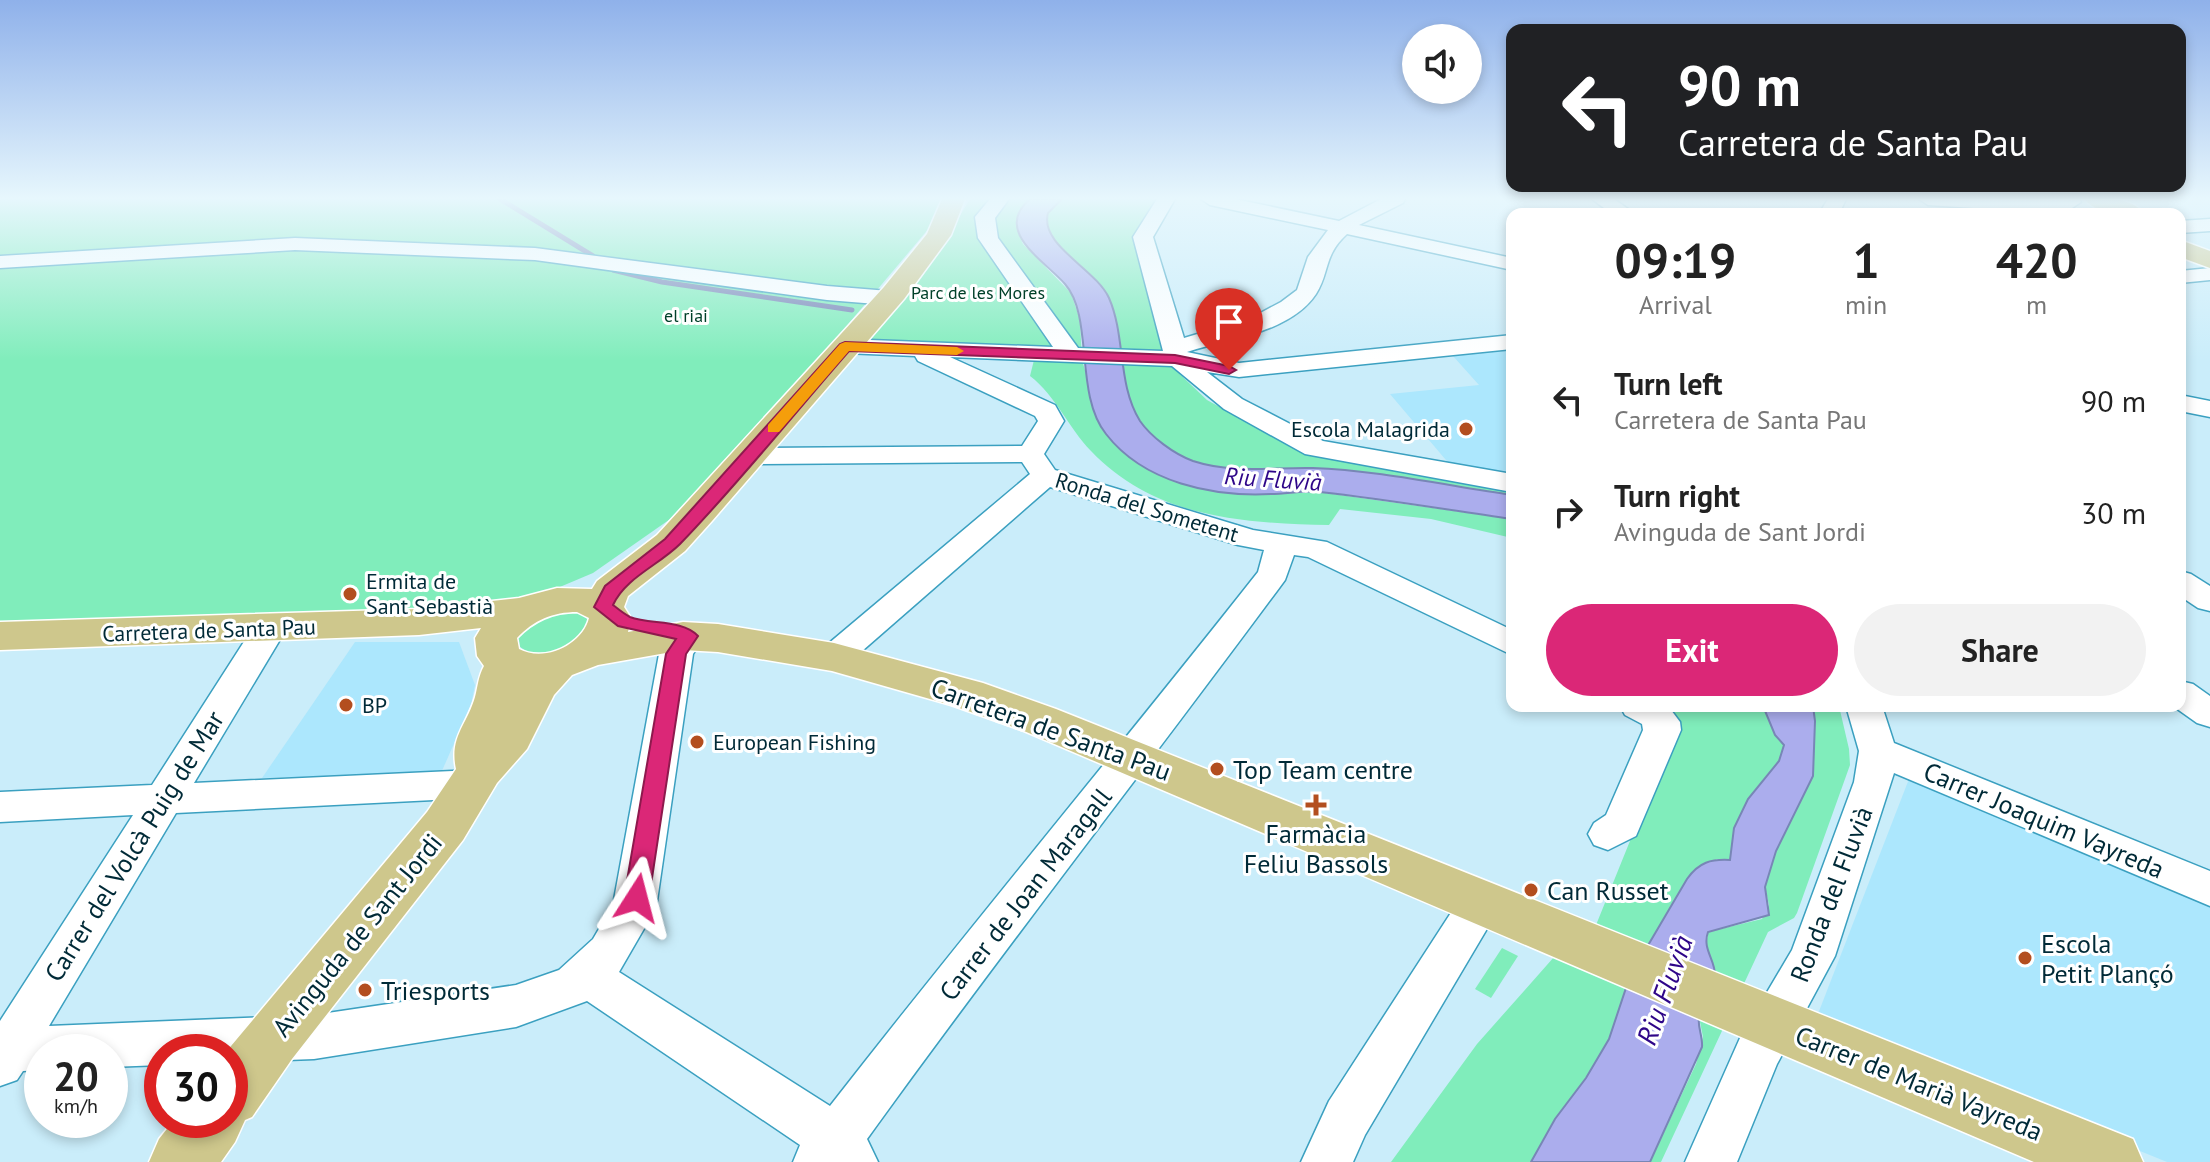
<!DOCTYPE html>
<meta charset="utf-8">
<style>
:root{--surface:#fff;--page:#f2f2f2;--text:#222;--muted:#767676;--accent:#db2777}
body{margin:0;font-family:"PT Sans",sans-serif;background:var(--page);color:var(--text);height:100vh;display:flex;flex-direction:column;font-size:30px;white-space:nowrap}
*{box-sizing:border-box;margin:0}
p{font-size:26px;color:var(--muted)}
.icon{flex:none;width:44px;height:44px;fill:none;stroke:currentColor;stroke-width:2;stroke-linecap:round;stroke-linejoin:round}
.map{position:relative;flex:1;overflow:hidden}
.details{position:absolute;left:1506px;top:208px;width:680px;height:504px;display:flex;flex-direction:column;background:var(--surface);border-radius:16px;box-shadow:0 4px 12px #0003}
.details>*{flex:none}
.guide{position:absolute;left:1506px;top:24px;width:680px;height:168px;border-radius:16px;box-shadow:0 4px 12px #0003;background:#202124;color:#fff;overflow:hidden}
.tools{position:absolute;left:1402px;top:24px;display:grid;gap:16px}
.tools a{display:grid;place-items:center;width:80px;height:80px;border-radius:50%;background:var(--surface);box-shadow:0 4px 12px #0003;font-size:40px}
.speed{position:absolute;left:24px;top:1034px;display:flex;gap:16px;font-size:40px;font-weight:700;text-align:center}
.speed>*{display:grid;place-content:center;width:104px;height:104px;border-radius:50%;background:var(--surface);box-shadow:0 4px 12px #0003;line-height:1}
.speed small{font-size:20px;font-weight:400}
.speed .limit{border:12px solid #d22;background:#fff;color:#111}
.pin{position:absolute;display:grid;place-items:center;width:68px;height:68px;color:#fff;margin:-82px -34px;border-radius:50% 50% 50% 0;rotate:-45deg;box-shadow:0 0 8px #0007}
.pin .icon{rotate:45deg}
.me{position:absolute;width:88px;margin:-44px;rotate:9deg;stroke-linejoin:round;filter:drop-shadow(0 0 6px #0008)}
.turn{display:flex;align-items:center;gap:28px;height:168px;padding:0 40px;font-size:36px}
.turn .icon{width:104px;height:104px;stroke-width:2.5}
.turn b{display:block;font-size:56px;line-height:68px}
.eta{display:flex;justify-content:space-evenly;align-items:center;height:136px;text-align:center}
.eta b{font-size:48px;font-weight:800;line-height:56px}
.primary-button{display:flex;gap:16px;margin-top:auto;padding:16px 40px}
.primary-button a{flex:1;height:92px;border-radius:48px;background:var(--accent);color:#fff;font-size:32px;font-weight:800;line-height:92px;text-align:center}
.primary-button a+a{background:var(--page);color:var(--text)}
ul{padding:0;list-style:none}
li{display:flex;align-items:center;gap:24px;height:112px;padding:0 40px}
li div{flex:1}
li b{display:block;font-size:30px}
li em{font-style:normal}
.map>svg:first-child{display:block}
</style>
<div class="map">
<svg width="2210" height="1162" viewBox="0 0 2210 1162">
<rect width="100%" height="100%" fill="#caedfa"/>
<g fill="#ace7fd">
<path d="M1512,350V478L1451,466L1390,394L1479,385L1453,356Z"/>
<path d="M355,642H459L475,685L471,705L441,773L262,778Z"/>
<path d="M1914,766L2210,897V1162H2167L1816,1019Z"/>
</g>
<g fill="#80edbb">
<path d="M0,199H941L942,202L930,227L749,442L676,515L593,573L529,600L456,612L0,626Z"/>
<path d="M970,199H1030L1025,202L1017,230L1023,244L1071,293L1080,320L1082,360L1102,429L1271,494L1318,492L1512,519V538L1431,519L1340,509L1329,525C1242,523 1155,518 1091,451C1068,427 1056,396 1030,376L1034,360L857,347L944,242Z"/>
<path d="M1062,199H1159L1135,238L1169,364L1207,400L1283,442L1316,454L1512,489V495C1449,486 1375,470 1313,468C1272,467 1233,474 1193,461C1174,454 1151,437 1140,421C1117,384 1126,337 1109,298C1096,269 1039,245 1048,213Z"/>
<path d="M573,610L589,620L586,634C566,646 539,665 518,645L517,635L530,620Z"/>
<path d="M1675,706H1763L1775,735L1784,745L1779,761L1748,799L1734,828L1730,861L1717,859L1687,879L1630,976L1609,1039L1586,1078L1555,1119L1531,1162H1391L1477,1044L1554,957L1596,925L1672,737Z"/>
<path d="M1813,706H1839L1849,749L1850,765L1797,913L1794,918L1768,932L1661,1162H1650L1696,1064L1703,1037L1699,1017L1713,963L1706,950L1708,932L1762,919L1769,905L1765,887L1776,851L1813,776L1815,721Z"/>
<path d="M1502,948L1518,956L1491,998L1475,989Z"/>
</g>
<g fill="#abaded" stroke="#7886b6" stroke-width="2">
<path d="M1030,199H1062L1048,213C1039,245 1096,269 1109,298C1126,337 1117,384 1140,421C1151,437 1174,454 1193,461C1233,474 1272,467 1313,468C1376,470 1449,486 1512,495V519C1448,510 1384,499 1320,492C1303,490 1288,494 1271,494C1213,497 1144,483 1106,434C1074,394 1094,317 1065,284C1045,261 992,231 1030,199Z"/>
<path d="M1763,706H1813L1815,721L1813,776L1776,851L1765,887L1769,915L1708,932C1702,949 1715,959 1715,975C1715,990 1702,1002 1699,1016C1697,1026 1703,1037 1702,1047L1650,1162H1531L1555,1119L1586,1078L1609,1039L1630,976L1687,879C1699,862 1711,859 1730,860L1734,828L1748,799L1779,761L1784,745L1775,735Z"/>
</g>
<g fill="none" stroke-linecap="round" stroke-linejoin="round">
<g stroke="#7886b6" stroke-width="5">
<path d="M500,199L593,256L594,265"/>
<path d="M613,270L662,282L852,310"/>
</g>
<g stroke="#3ba0c0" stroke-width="3">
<g id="minor">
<path d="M990,199H1009L995,218L998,238L1078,348L1163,351L1133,237L1157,199H1175L1153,237L1184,338L1251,318L1281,302L1297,290L1308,257L1328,230L1210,205L1201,199H1235L1339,221L1381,199H1405L1403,203L1359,225L1512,258V270L1347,234C1323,256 1330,272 1316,294C1290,333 1227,339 1187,352L1239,363L1512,335V349L1239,377L1207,372L1242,399L1323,441L1512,474V492L1305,454L1224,409L1172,366L950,357L1055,405L1064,421L1044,454L1055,470L1253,530L1327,542L1512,630V655L1308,557L1294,555L1285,580C1147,767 1003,950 867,1139L878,1162H793L800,1145L587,1001L516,1027L314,1059L230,1062V1052H162V1065L110,1067V1052H42V1070L23,1071L17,1080L0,1086V1021L133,815L0,822V792L152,785L258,620L270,617L282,620L287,628L194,783L474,770L488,774L494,784L488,794L474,798L176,813L49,1026L314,1015L516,985L559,970L593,939L613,905L659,654L676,628L688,625L700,628L705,636L693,654L656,908L619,972L830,1106C970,926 1117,751 1258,572L1264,550L1238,545L1050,487L846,665L834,668L822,665L817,657L822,649L1030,474L1022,462L750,464L740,462L736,456L740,450L750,448L1022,446L1038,421L1035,416L918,361L915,356L845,353L837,351L833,346L837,341L845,339L1053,347L978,238L975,217Z"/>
<path d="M1592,199H1614L1635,214H1612Z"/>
<path d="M1828,199H1846L1839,214H1819Z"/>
<path d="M1919,199H2079L2081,202L2072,208L2005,210L1928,205Z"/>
<path d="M2210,219V231L2180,233V221Z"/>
<path d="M295,238L535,248L827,286L889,291L900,298L889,305L827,300L535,260L295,250L0,268V256Z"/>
<path d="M2210,268V280L2180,283V271Z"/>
<path d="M2180,395L2210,401V417L2180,411Z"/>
<path d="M2180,571L2191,574L2210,586V611L2198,608L2180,596Z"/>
<path d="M2180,681L2193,684L2210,696V727L2197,723L2173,706H2180Z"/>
<path d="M1620,706H1668L1680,722L1681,730L1636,836L1608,850L1594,845L1588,834L1594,823L1606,815L1643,730L1642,724L1625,715Z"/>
<path d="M1846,706H1882L1894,743L2210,871V906L1894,773L1835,956L1777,1064L1737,1162H1685L1740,1038L1792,950L1854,782L1859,751Z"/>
<path d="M1482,882L1497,888L1504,900L1365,1135L1353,1162H1301L1329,1101L1467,888Z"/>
</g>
</g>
<g stroke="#fff" stroke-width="3">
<g id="major">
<path d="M942,199H965L951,235L904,299L712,521L685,551L628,596L624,607L631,618L628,632L683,622L718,624L834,643L983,683L1056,709L2133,1139L2143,1162H2034L1024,731L951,705L832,671L718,652L683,650L598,665L572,675L554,695L527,749L497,783L463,840L292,1059L252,1117L245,1120L235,1142L221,1162H149L159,1139L174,1120H230V1052H226L427,812L456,769C449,737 467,725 475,697C478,686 478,677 484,666L477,656L475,638L481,628L419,635L0,650V622L419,609L519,598L557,588L592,589L597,581L657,535L884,287L927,234ZM577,612L589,618C583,644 545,663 519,649L517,638C534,620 553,612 577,612Z"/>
<path d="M2084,199C2104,198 2131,197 2145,214C2124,214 2099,216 2084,199Z"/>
<path d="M2180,240L2210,251V268L2180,257Z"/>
</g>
</g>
<use href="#minor" fill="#fff" fill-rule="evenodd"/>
<use href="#major" fill="#cec78c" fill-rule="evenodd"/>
</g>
<linearGradient id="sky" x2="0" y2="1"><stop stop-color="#8fb1ea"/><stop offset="0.55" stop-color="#e7f7fd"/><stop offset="1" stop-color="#e7f7fd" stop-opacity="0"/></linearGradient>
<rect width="2210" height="361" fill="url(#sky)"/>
<path fill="#db2777" stroke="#8e194d" stroke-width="2" d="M845,342L1175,355L1229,366L1236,370L1229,374L1175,363L849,351C793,415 739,483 680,544C659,565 625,578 613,605C618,609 624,614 630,617C650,625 682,619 698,636L686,654L649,898L645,905L637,908L628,905L624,898L666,654L676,639L618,626L594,607L605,586L665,539L840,344Z"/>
<path fill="#f59e0b" d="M845,342L957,347L964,351L957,355L849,351L779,432H768V425L840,344Z"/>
<g fill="#b34e1f" stroke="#fff" stroke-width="3">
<circle cx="1466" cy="429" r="8"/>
<circle cx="350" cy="594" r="8"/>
<circle cx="346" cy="705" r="8"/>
<circle cx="697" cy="742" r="8"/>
<circle cx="1217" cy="769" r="8"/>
<path d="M1312 793h8v8h8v8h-8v8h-8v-8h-8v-8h8z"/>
<circle cx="1531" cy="890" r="8"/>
<circle cx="2025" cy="958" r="8"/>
<circle cx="365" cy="990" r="8"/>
</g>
<g text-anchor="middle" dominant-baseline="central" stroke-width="6" stroke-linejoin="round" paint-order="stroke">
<g font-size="18" fill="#004029" stroke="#fff">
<text x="978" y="292">Parc de les Mores</text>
<text x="686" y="315">el riai</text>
</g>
<g font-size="22" fill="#002a37" stroke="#fff" text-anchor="start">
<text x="1450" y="429" text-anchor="end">Escola Malagrida</text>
<text x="366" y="581">Ermita de<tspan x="366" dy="25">Sant Sebastià</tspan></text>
<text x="362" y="705">BP</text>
<text x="713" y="742">European Fishing</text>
</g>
<g font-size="22" fill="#002a37" stroke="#fff">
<text transform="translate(1147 507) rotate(17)">Ronda del Sometent</text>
<text transform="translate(209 630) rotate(-2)">Carretera de Santa Pau</text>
</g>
<g font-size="24" font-style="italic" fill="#2e0588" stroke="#fff">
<text transform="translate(1273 479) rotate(4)">Riu Fluvià</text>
</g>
<g font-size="26" fill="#002a37" stroke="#fff">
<text transform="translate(1051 729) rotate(20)">Carretera de Santa Pau</text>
<text transform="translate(2044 820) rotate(23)">Carrer Joaquim Vayreda</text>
<text transform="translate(134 846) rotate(-58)">Carrer del Volcà Puig de Mar</text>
<text transform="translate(1025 894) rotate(-52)">Carrer de Joan Maragall</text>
<text transform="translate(1831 894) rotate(-69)">Ronda del Fluvià</text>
<text transform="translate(357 935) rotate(-51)">Avinguda de Sant Jordi</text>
<text transform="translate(1919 1083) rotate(22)">Carrer de Marià Vayreda</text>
</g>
<g font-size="26" fill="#002a37" stroke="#fff" text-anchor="start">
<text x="1233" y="769">Top Team centre</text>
<text x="1316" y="833" text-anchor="middle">Farmàcia<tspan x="1316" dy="30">Feliu Bassols</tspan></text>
<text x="1547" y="890">Can Russet</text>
<text x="2041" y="943">Escola<tspan x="2041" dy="30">Petit Plançó</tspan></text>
<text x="381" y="990">Triesports</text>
</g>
<g font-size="28" font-style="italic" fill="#2e0588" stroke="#fff">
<text transform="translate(1664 990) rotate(-70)">Riu Fluvià</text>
</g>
</g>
</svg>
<div class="tools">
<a><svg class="icon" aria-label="sound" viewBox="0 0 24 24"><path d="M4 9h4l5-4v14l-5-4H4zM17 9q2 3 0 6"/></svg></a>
</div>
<div class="speed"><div>20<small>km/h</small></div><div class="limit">30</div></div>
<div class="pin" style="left:1229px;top:370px;background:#d93025"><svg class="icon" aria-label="arrive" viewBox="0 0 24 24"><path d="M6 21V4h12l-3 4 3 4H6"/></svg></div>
<svg class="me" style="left:637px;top:898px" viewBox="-20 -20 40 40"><path d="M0-17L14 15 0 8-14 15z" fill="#db2777" stroke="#fff" stroke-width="4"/></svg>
<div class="guide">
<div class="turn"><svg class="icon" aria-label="left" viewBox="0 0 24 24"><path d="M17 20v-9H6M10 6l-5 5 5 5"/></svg><div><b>90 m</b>Carretera de Santa Pau</div></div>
</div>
<section class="details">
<div class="eta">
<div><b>09:19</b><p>Arrival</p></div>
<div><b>1</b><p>min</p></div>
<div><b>420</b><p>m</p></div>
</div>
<ul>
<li><svg class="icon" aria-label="left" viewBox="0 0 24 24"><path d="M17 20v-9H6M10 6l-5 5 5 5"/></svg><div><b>Turn left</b><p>Carretera de Santa Pau</p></div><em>90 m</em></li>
<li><svg class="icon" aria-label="right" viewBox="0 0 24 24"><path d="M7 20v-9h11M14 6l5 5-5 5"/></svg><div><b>Turn right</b><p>Avinguda de Sant Jordi</p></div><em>30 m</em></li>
</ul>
<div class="primary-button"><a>Exit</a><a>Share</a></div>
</section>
</div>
